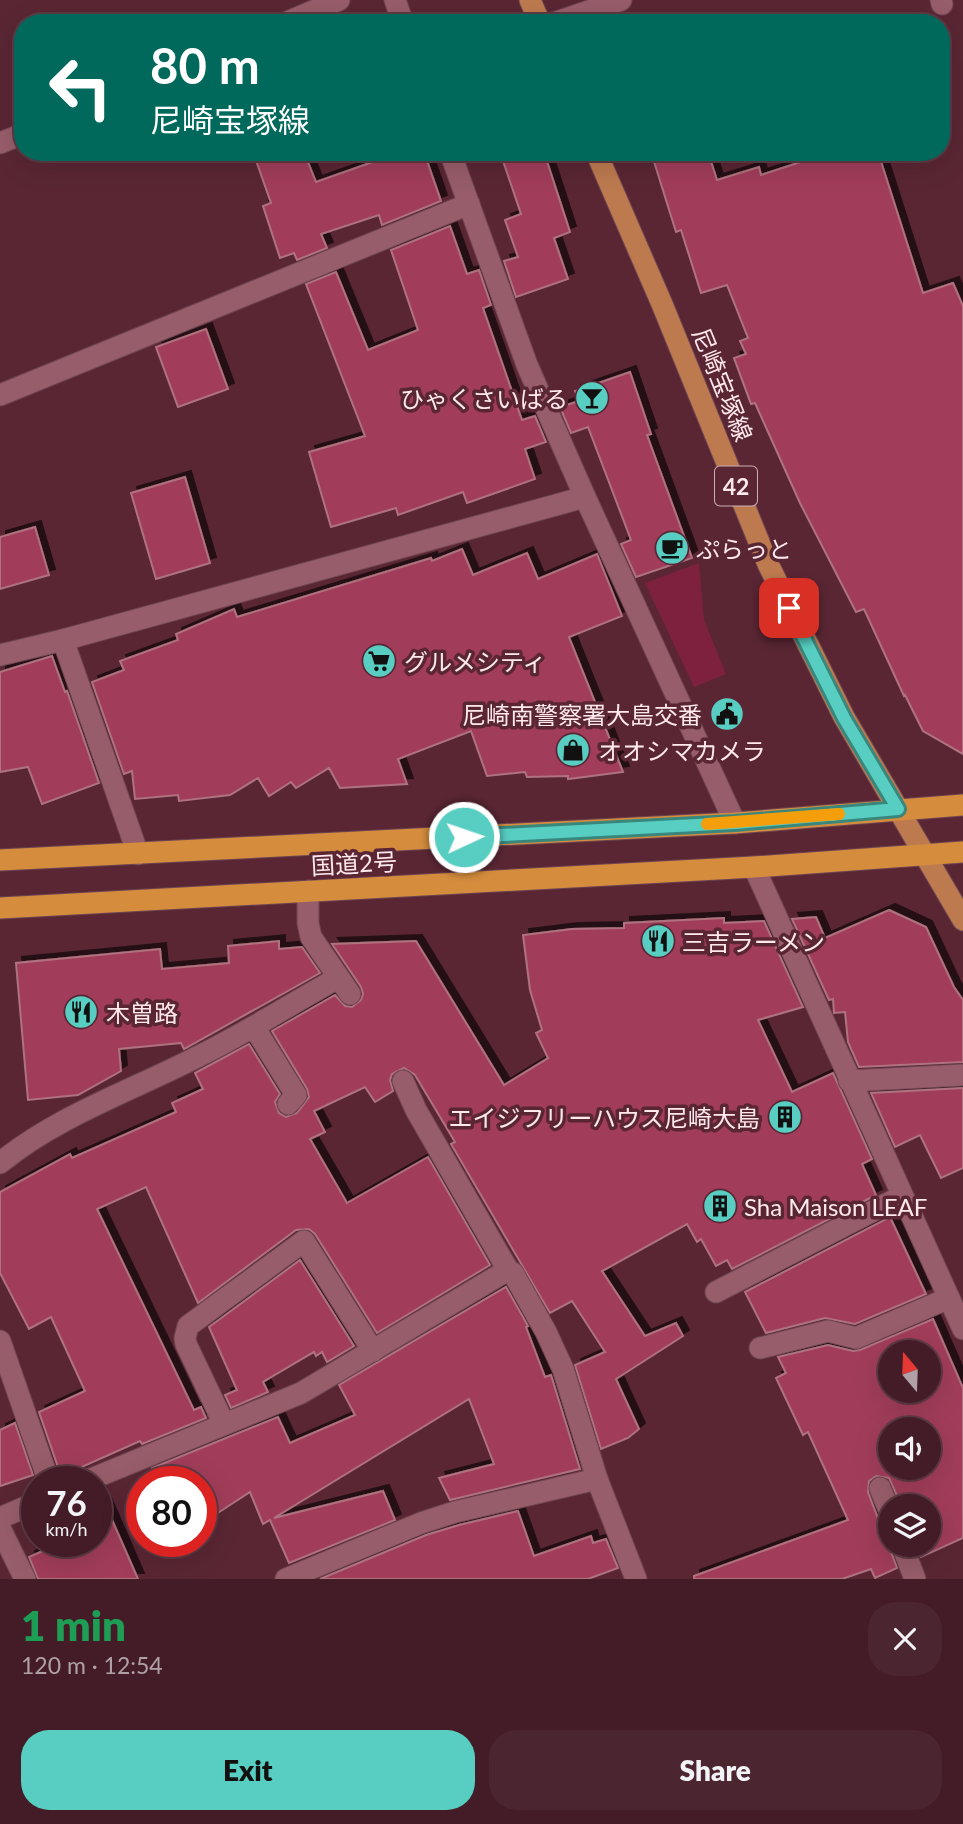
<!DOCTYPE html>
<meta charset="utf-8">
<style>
:root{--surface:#441c27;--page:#4b252f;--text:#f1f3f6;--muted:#afa1a7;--line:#5c3a44;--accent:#57cec1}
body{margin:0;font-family:Lato,"Noto Sans JP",sans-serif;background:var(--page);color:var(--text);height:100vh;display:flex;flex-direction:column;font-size:26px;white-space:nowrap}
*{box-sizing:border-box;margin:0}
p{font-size:23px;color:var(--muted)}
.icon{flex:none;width:38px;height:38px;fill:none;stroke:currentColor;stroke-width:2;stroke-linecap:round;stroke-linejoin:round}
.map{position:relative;height:1579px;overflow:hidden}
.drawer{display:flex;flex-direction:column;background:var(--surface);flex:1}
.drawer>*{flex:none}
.top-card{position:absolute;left:14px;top:14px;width:936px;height:147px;border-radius:28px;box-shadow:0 7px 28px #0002,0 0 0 2px var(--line);background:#00695c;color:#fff;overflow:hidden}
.needle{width:46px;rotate:341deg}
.fabs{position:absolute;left:878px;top:1340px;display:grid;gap:14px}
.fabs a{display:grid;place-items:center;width:63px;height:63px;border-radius:50%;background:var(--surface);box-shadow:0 7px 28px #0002,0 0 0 2px var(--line);font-size:35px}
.speed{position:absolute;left:21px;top:1466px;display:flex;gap:14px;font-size:35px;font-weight:700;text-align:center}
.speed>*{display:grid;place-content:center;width:91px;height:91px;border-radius:50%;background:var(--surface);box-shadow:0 7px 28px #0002,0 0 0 2px var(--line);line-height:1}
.speed small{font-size:18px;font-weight:400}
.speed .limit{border:10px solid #d22;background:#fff;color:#111}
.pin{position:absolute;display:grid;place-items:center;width:60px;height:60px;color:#fff;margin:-30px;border-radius:14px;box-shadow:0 4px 10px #0006}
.me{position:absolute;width:77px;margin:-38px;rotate:87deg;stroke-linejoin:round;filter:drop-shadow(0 0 5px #0008)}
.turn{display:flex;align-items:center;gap:24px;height:147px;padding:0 21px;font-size:32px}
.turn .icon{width:91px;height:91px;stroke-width:2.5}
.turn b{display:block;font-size:49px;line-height:60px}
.round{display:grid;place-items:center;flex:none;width:74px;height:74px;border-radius:28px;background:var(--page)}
.overview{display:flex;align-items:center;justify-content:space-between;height:119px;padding:0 21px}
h1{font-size:42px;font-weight:800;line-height:52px;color:#1e9e55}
.cta{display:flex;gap:14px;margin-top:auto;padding:14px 21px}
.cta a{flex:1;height:80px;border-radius:28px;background:var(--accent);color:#111;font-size:28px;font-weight:800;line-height:80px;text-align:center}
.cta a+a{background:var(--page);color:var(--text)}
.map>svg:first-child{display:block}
</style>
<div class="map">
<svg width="963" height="1579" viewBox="0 0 963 1579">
<defs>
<filter id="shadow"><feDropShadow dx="6" dy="-6" stdDeviation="0" flood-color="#0009"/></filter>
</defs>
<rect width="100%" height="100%" fill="#5a2634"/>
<path fill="#7e213f" d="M699,563L704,620L726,674L694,687L645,583Z"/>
<g fill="#a13d5a" stroke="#af727f" stroke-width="2" fill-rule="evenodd" filter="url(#shadow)">
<path d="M253,152H304L316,182L401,152H424L441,201L382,225L379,215L321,234L327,248L297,260L294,253L280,258L263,206L271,203Z"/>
<path d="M500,152H544L570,232L554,238L568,279L516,297L504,261L518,257L505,220L521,214Z"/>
<path d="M651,152H708L717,180L759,167L761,175L831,152H878L923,293L953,283L963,306V754L923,731L905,695L904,696L864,609L856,612L800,503L755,403L751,404L734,358L746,354L740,341L748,338L727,285L701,293L681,230L676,232Z"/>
<path d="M450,226L467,274L479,270L491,305L483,308L522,420L535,416L546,442L525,449L535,479L467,503L463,492L398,515L396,508L331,527L309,452L365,436L306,284L336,272L368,350L418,330L391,250Z"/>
<path d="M206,329L228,389L178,407L156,347Z"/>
<path d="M630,372L651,434L647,435L692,558L636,577L621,544L631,540L588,427L571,433L560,407L579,401L575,391Z"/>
<path d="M185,477L210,563L156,579L131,493Z"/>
<path d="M35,527L49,575L0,589V537Z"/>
<path d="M462,549L473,575L527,553L538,579L597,554L622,616L569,637L623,772L568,779V776L527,777L525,772L487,776L471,731L398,759L407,784L340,788L329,768L296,788L291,782L269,796L258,778L230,795L179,801L178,795L135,799L132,771L124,774L92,682L124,670L120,661L178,640L176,634L234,609L237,617L431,558L432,561Z"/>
<path d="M52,656L65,692L67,691L99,783L42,804L28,767L0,772V672Z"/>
<path d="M889,910L926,927L954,987L963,1000V1062L859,1067L848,1042L845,1012L834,1013L833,999L829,1000L792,919L816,917L825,938Z"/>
<path d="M724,918V923L764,921L803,1007L758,1020L792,1092L833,1073L872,1159L862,1164L876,1195L732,1269L727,1260L716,1266L701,1239L697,1242L687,1224L602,1271L645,1336L676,1323L683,1336L616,1379L639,1429L628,1438L601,1449L575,1365L605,1352L572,1301L550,1313L451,1144L455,1142L415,1075L404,1068L392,1074L390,1080L393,1091L375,1102L365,1087L314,1111L325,1132L310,1139L347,1203L428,1157L490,1265L377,1333L315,1234L309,1229L296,1230L198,1303L146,1187L97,1209L194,1410L201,1407L206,1418L142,1444L140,1441L66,1474L62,1465L58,1467L39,1412L85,1391L51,1317L29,1329L0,1273V1192L70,1154L72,1158L176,1112L172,1103L203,1089L195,1073L249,1044L280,1094L275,1102L279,1113L286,1117L297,1113L309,1097L307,1089L272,1031L335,995L345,1006L352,1007L361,1000L363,994L361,987L332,944L416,941L504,1085L548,1058L536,1033L542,1030L530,990L523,935L572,929L624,928V923Z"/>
<path d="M279,941V949L302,947L320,973L184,1049L181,1043L119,1049L121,1071L78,1095L28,1100L16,963L160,949L162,969L229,963L228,946Z"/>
<path d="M963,1088V1168L941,1178L920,1135L895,1147L871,1093Z"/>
<path d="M890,1217L926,1294L855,1324L825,1318L766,1333L745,1292Z"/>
<path d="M300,1260L354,1346L327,1362L322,1352L316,1356L314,1352L263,1382L268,1392L231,1408L225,1395L237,1390L209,1327Z"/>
<path d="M506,1287L528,1326L526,1327L545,1377L551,1375L580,1469L450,1500L439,1478L494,1464L469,1399L274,1518L383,1491L395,1520L289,1563L270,1520L263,1524L250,1492L201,1524V1482H158L152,1468L278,1417L290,1443L355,1415L339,1385Z"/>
<path d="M933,1319L963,1388V1538L921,1557L916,1545H929V1507H902L889,1478L876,1476L869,1481L868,1492L879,1521L884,1526L891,1528L890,1549L897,1568L875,1578L871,1569L842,1579H694V1576L848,1520L808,1432L803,1435L776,1378L786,1373L778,1357L828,1345L853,1351L860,1350ZM891,1353H929V1391H891ZM891,1430H929V1468H891Z"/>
<path d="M15,1423L33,1475L0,1486V1430Z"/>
<path d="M99,1490L138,1579H38L29,1557L63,1542H96V1491Z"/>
<path d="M518,1511L534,1556L591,1536L593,1543L606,1539L618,1568L588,1579H320L426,1535L459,1525Z"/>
</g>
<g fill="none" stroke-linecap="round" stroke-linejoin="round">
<g stroke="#6f4552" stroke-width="23">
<g id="minor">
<path d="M395,0L403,23"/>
<path d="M941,0L942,4"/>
<path d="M285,23L339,0"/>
<path d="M554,23L621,0"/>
<path d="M0,143L23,134"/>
<path d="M450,152L527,365L585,497L735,823"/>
<path d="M0,395L469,204"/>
<path d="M63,640L138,854"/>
<path d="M0,655L63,640L585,497"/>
<path d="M754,867L963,1329"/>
<path d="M308,891V923L311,937L350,994"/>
<path d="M254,1027L296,1095L288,1104"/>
<path d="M849,1081L963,1075"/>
<path d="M0,1163C56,1117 128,1092 193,1059C243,1035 289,1005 338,978"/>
<path d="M508,1270L513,1273L546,1332L563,1369L597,1479L636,1579"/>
<path d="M716,1292L902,1196"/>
<path d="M0,1341L49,1482"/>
<path d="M760,1348L828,1331L856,1338L949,1298"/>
<path d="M224,1424L186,1344L185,1338L188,1326L304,1241L373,1351"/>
<path d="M84,1482L301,1393L508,1270L416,1110L403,1081"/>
<path d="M880,1488L891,1515"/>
<path d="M0,1518L37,1502"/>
<path d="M0,1528L25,1579"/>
<path d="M902,1545L915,1579"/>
<path d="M286,1579L421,1523L455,1512L597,1479"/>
</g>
</g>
<g stroke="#6f4552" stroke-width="23">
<g id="major">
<path d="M530,0L540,23"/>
<path d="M596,152L662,304L768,564L844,717L963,920"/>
</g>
</g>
<g stroke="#6f4552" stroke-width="23">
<g id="highway">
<path d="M0,860L735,823L963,805"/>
<path d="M0,908L754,867L963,852"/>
</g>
</g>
<use href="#minor" stroke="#985d6a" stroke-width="21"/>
<use href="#major" stroke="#bd7a4f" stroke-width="21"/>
<use href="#highway" stroke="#d58d3d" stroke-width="21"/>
</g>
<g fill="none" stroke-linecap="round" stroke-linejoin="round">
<g stroke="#39867d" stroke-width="18">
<path id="route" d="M464,837L735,823L898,809L844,718L789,608"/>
</g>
<use href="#route" stroke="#57cec1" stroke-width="12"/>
<path stroke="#f59e0b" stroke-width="12" d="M707,824L839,814"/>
</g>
<defs>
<g id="bar-disc" transform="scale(1.75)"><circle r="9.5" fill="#57cec1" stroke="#5a2634"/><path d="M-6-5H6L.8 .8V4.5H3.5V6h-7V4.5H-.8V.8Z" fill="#111"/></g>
<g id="cafe-disc" transform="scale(1.75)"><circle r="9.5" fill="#57cec1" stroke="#5a2634"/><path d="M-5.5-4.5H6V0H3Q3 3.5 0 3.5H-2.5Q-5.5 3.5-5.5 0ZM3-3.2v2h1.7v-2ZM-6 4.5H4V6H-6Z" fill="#111"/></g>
<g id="supermarket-disc" transform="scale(1.75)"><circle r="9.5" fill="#57cec1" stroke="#5a2634"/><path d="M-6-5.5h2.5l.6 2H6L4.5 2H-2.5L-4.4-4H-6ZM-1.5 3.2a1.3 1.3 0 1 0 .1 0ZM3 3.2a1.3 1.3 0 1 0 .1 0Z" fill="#111"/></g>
<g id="civic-disc" transform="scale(1.75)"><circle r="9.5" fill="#57cec1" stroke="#5a2634"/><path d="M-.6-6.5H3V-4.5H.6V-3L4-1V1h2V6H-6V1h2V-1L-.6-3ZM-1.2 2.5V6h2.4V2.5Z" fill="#111"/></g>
<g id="shop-disc" transform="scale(1.75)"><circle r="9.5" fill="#57cec1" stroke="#5a2634"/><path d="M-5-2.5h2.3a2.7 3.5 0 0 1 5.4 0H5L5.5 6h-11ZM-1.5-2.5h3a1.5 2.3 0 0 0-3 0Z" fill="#111"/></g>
<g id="restaurant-disc" transform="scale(1.75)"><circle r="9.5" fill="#57cec1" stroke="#5a2634"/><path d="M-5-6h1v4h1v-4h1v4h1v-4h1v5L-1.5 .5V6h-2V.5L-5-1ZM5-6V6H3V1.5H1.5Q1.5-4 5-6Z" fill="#111"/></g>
<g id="building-disc" transform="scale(1.75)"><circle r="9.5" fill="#57cec1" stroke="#5a2634"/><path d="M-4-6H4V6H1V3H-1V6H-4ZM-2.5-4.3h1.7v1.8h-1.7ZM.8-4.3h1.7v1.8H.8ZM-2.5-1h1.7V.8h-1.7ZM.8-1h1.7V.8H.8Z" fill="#111"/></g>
</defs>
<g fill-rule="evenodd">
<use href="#bar-disc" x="592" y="398"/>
<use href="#cafe-disc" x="672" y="548"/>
<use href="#supermarket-disc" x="379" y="661"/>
<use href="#civic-disc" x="727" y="714"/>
<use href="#shop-disc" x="573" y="750"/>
<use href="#restaurant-disc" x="658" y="941"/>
<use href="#restaurant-disc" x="81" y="1012"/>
<use href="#building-disc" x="785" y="1117"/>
<use href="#building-disc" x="720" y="1206"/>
</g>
<g text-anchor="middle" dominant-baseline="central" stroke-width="7" stroke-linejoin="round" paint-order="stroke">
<rect fill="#5a2634" stroke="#ceaeb6" stroke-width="2" x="715" y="466.5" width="42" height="39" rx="5"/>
<g font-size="23" font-weight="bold" fill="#ffe9ed">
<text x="736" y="486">42</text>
</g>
<g font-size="24" fill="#ffe9ed" stroke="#5a2634">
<text transform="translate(723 384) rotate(68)">尼崎宝塚線</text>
<text transform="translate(354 863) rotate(-3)">国道2号</text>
</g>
<g font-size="24" fill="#ffe9ed" stroke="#5a2634" text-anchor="start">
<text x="568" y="398" text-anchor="end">ひゃくさいばる</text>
<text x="696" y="548">ぷらっと</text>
<text x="404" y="661">グルメシティ</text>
<text x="702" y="714" text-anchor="end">尼崎南警察署大島交番</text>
<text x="598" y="750">オオシマカメラ</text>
<text x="682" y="941">三吉ラーメン</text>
<text x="106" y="1012">木曽路</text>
<text x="760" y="1117" text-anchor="end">エイジフリーハウス尼崎大島</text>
<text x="744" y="1206">Sha Maison LEAF</text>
</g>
</g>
</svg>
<div class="fabs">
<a><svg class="needle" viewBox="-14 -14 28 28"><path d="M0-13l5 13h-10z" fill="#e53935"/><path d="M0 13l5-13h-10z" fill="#afa1a7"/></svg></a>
<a><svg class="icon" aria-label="sound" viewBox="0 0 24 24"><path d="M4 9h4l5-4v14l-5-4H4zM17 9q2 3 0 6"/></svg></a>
<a><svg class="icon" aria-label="layers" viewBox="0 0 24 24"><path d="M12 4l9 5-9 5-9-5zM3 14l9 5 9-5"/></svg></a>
</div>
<div class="speed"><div>76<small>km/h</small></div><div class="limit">80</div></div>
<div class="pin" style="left:789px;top:608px;background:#d93025"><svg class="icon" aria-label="arrive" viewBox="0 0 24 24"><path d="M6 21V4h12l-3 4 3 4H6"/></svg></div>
<svg class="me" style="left:464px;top:837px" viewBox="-20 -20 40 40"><circle r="17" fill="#57cec1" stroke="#fff" stroke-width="3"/><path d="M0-11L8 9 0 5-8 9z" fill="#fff"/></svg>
<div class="top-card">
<div class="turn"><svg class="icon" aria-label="left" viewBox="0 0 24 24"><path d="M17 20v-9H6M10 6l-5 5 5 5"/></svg><div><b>80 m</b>尼崎宝塚線</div></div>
</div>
</div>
<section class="drawer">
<div class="overview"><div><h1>1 min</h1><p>120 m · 12:54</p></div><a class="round"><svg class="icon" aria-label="close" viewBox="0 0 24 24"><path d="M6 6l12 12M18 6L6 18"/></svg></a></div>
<div class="cta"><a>Exit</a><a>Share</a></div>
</section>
